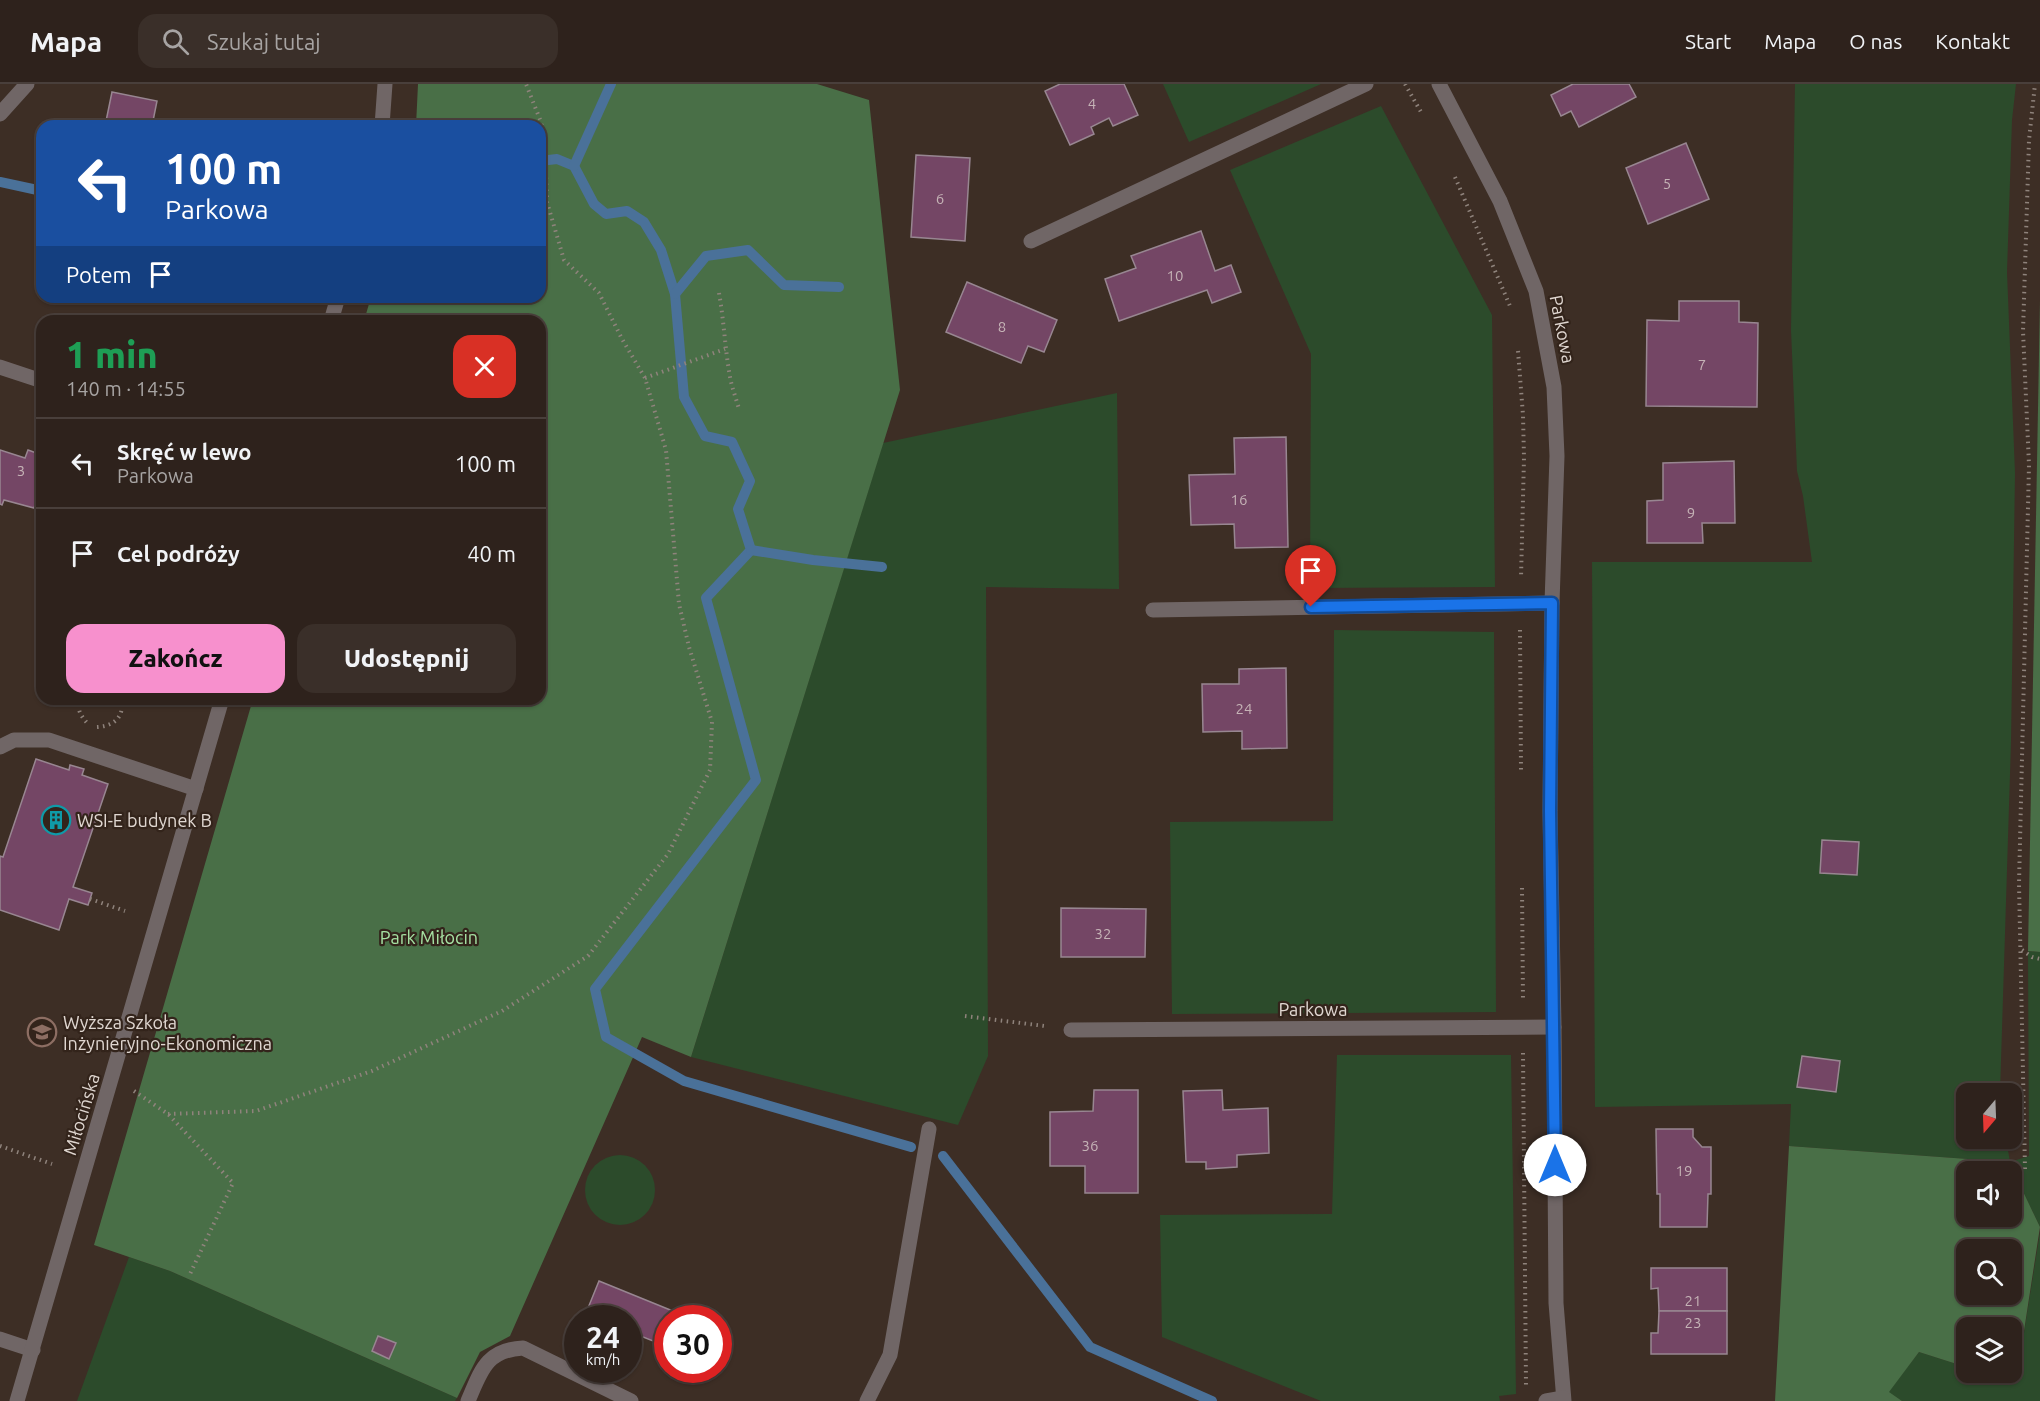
<!DOCTYPE html>
<html lang="pl">
<meta charset="utf-8">
<style>
:root{--surface:#2e221c;--page:#3a2f29;--text:#f1f3f6;--muted:#a7a4a3;--line:#493f3b;--accent:#f790cd}
body{margin:0;font-family:Ubuntu,sans-serif;background:var(--page);color:var(--text);height:100vh;display:flex;flex-direction:column;font-size:22px;white-space:nowrap}
*{box-sizing:border-box;margin:0}
p{font-size:20px;color:var(--muted)}
.icon{flex:none;width:33px;height:33px;fill:none;stroke:currentColor;stroke-width:2;stroke-linecap:round;stroke-linejoin:round}
.map{position:relative;flex:1;overflow:hidden}
.sheet{position:absolute;left:36px;top:231px;width:510px;height:390px;display:flex;flex-direction:column;background:var(--surface);border-radius:18px;box-shadow:0 2px 4px #0004,0 0 0 2px var(--line)}
.sheet>*{flex:none}
.guide{position:absolute;left:36px;top:36px;width:510px;height:183px;border-radius:18px;box-shadow:0 2px 4px #0004,0 0 0 2px var(--line);background:#1a4fa0;color:#fff;overflow:hidden}
.needle{width:39px;rotate:199deg}
.controls{position:absolute;left:1956px;top:999px;display:grid;gap:12px}
.controls a{display:grid;place-items:center;width:66px;height:66px;border-radius:12px;background:var(--surface);box-shadow:0 2px 4px #0004,0 0 0 2px var(--line);font-size:30px}
.speed{position:absolute;left:564px;top:1221px;display:flex;gap:12px;font-size:30px;font-weight:700;text-align:center}
.speed>*{display:grid;place-content:center;width:78px;height:78px;border-radius:50%;background:var(--surface);box-shadow:0 2px 4px #0004,0 0 0 2px var(--line);line-height:1}
.speed small{font-size:15px;font-weight:400}
.speed .limit{border:9px solid #d22;background:#fff;color:#111}
.pin{position:absolute;display:grid;place-items:center;width:51px;height:51px;color:#fff;margin:-62px -26px;border-radius:50% 50% 50% 0;rotate:-45deg;box-shadow:0 0 6px #0007}
.pin .icon{rotate:45deg}
.me{position:absolute;width:66px;margin:-33px;rotate:0deg;stroke-linejoin:round;filter:drop-shadow(0 0 4px #0008)}
.turn{display:flex;align-items:center;gap:21px;height:126px;padding:0 30px;font-size:27px}
.turn .icon{width:78px;height:78px;stroke-width:2.5}
.turn b{display:block;font-size:42px;line-height:51px}
.then{display:flex;align-items:center;height:57px;padding:0 30px;background:#0003;gap:12px;font-size:22px}
.round{display:grid;place-items:center;flex:none;width:63px;height:63px;border-radius:18px;background:var(--page)}
.overview{display:flex;align-items:center;justify-content:space-between;height:102px;padding:0 30px}
h1{font-size:36px;font-weight:800;line-height:45px;color:#1e9e55}
.button{display:flex;gap:12px;margin-top:auto;padding:12px 30px}
.button a{flex:1;height:69px;border-radius:18px;background:var(--accent);color:#111;font-size:24px;font-weight:800;line-height:69px;text-align:center}
.button a+a{background:var(--page);color:var(--text)}
ul{padding:0;list-style:none}
li{display:flex;align-items:center;gap:18px;height:90px;padding:0 30px;border-top:2px solid var(--line)}
li div{flex:1}
li b{display:block;font-size:22px}
li em{font-style:normal}
header{display:flex;align-items:center;gap:36px;box-sizing:border-box;height:84px;padding:0 30px;background:var(--surface);border-bottom:2px solid var(--line)}
header strong{font-size:28px}
nav{display:flex;gap:33px;margin-inline-start:auto;font-size:21px}
.search{width:420px;height:54px;background:var(--page);display:flex;align-items:center;gap:15px;box-sizing:border-box;padding:0 21px;border-radius:18px;color:var(--muted);font-size:22px}
.map>svg:first-child{display:block}
</style>
<header>
<strong>Mapa</strong>
<div class="search"><svg class="icon" aria-label="search" viewBox="0 0 24 24"><circle cx="10" cy="10" r="6"/><path d="M15 15l6 6"/></svg>Szukaj tutaj</div>
<nav><a>Start</a><a>Mapa</a><a>O nas</a><a>Kontakt</a></nav>
</header>
<div class="map">
<svg width="2040" height="1317" viewBox="0 0 2040 1317">
<rect width="100%" height="100%" fill="#3d2e25"/>
<g fill="#2c4b2b">
<path d="M1163,0H1321L1189,58Z"/>
<path d="M1795,0H2016L2012,36L2007,188L2015,389L2011,658L2000,1009L1966,1010V1054L2006,1055L2010,1078L2029,1072L2028,867L2040,868V1143L2009,1078L1789,1062L1791,1020L1595,1023L1592,478H1812L1803,412L1797,387L1791,246Z"/>
<path d="M1381,22L1492,231L1495,503L1310,504L1311,270L1230,86Z"/>
<path d="M1117,309L1119,505L986,503L988,972L958,1041L691,973L883,359Z"/>
<path d="M1334,546L1494,548L1496,928L1172,930L1170,738L1333,737Z"/>
<path d="M1337,971H1511L1516,1310L1499,1312L1500,1317H1321L1162,1253L1160,1131L1332,1130Z"/>
<circle cx="620" cy="1106" r="35"/>
<path d="M2040,1148V1317H1902L1888,1308L1919,1268L1966,1283V1288L1984,1289L2016,1299Z"/>
<path d="M129,1173L170,1187L457,1314L455,1317H77Z"/>
</g>
<g fill="#496f47" fill-rule="evenodd">
<path d="M418,0H817L869,16L900,306L691,973L642,953L510,1252L480,1268L457,1314L170,1187L94,1161L253,615H540V237H364L371,213H540V42H416Z"/>
<path d="M2040,216V868L2028,867Z"/>
<path d="M1789,1062L2009,1078L2040,1143L2016,1299L1984,1289L2012,1288V1244H1966V1283L1919,1268L1889,1308L1902,1317H1775ZM1966,1088H2012V1132H1966ZM1966,1166H2012V1210H1966Z"/>
</g>
<g fill="none" stroke-linecap="round" stroke-linejoin="round">
<g stroke="#4a7199" stroke-width="10">
<path d="M540,77L557,75L574,82L594,120L606,130L627,127L644,138L661,166L675,210L684,313L705,352L732,358L750,397L738,425L751,466L706,514L756,696L595,905L606,953L684,997L911,1063"/>
<path d="M574,82L611,0"/>
<path d="M0,98L42,107"/>
<path d="M675,210L706,172L748,166L784,201L839,203"/>
<path d="M751,466L813,476L882,483"/>
<path d="M943,1072L1090,1263L1212,1317"/>
</g>
</g>
<g fill="#744665" stroke="#988691" stroke-width="1.5">
<path d="M1060,0H1124L1138,31L1113,42L1109,34L1091,43L1094,50L1070,61L1045,7Z"/>
<path d="M1573,0H1629L1636,13L1579,43L1571,27L1561,32L1551,11Z"/>
<path d="M112,8L157,17L152,42H105Z"/>
<path d="M1686,59L1709,115L1648,140L1626,84Z"/>
<path d="M916,71L970,74L965,157L911,153Z"/>
<path d="M1201,147L1215,187L1231,181L1241,208L1212,219L1207,206L1119,237L1105,195L1136,184L1131,172Z"/>
<path d="M967,198L1057,236L1044,268L1028,262L1021,279L946,248Z"/>
<path d="M1679,217H1739V238L1758,239L1757,323L1646,322L1647,236L1679,237Z"/>
<path d="M1286,353L1288,463L1235,464L1234,440L1191,441L1189,391L1235,390L1234,354Z"/>
<path d="M0,366L25,374L28,366L42,371V398L34,424L4,416L2,421L0,420Z"/>
<path d="M1734,377L1735,439H1702L1703,459H1647V417L1663,416V379Z"/>
<path d="M1286,584L1287,664L1242,665V647L1203,648L1202,600H1239V585Z"/>
<path d="M36,675L69,686L70,681L84,685L82,691L108,700L73,803L92,809L88,821L69,815L59,846L0,826V772L3,773Z"/>
<path d="M1822,756L1859,758L1857,791L1820,789Z"/>
<path d="M1061,824L1146,825L1145,873H1061Z"/>
<path d="M1802,972L1840,977L1836,1008L1797,1003Z"/>
<path d="M1094,1006H1138V1109H1085V1082H1050V1028L1093,1027Z"/>
<path d="M1222,1006L1223,1026L1268,1024L1269,1069L1237,1071V1083L1206,1085V1078H1186L1183,1007Z"/>
<path d="M1656,1045H1693V1053L1702,1063H1711V1110H1708L1707,1143H1660V1110H1657Z"/>
<path d="M1651,1184H1727V1227H1659L1658,1204L1651,1205Z"/>
<path d="M599,1197L690,1234H668V1263L628,1247V1234H599L586,1229Z"/>
<path d="M1659,1227H1727V1270H1651V1249H1658Z"/>
<path d="M378,1252L396,1259L389,1275L372,1267Z"/>
</g>
<g fill="none" stroke-linecap="round" stroke-linejoin="round">
<g stroke="#8f837c" stroke-width="4" stroke-dasharray="1.5 4.5" stroke-linecap="butt">
<path d="M1405,0L1421,28"/>
<path d="M1455,93L1510,222"/>
<path d="M719,209C724,237 725,265 730,293C732,304 736,314 739,325"/>
<path d="M1518,267L1523,331L1524,374L1521,494"/>
<path d="M645,294L725,265"/>
<path d="M1520,546L1521,686"/>
<path d="M80,615C76,625 81,632 88,640"/>
<path d="M97,643C114,642 125,633 121,615"/>
<path d="M1522,804L1523,917"/>
<path d="M90,815L125,827"/>
<path d="M2022,866L2032,873L2040,875"/>
<path d="M965,932L1045,942"/>
<path d="M1523,969L1526,1301"/>
<path d="M134,1007L168,1030L233,1099L190,1190"/>
<path d="M168,1030L256,1027L372,987L502,927L588,872L668,770L710,686L712,638L689,563L679,520L666,366L645,294L622,255L599,209L564,176L547,118L545,61L541,38L526,0"/>
<path d="M0,1062L52,1080"/>
<path d="M2025,1085L2019,800L2029,381L2023,247L2029,56L2035,0"/>
</g>
<g stroke="#706666" stroke-width="15">
<path d="M1439,0L1500,117L1536,207L1554,303L1557,372L1552,519L1550,727L1554,943L1556,1219L1564,1317"/>
<path d="M0,30L27,0"/>
<path d="M382,42L385,0"/>
<path d="M1031,157L1366,0"/>
<path d="M331,237L338,213"/>
<path d="M0,283L42,297"/>
<path d="M1153,526L1552,519"/>
<path d="M0,663L14,656H49L196,705"/>
<path d="M1071,946L1554,943"/>
<path d="M0,1255L33,1266"/>
<path d="M17,1317L222,615"/>
<path d="M468,1317C481,1287 486,1266 523,1264L631,1317"/>
<path d="M867,1317L890,1271L929,1045"/>
<path d="M1546,1317L1563,1314"/>
</g>
</g>
<g fill="none" stroke-linecap="round" stroke-linejoin="round">
<g stroke="#114b97" stroke-width="15">
<path id="route" d="M1311,523L1552,519L1550,727L1555,1081"/>
</g>
<use href="#route" stroke="#1a73e8" stroke-width="10"/>
</g>
<defs>
<g id="building-ring" transform="scale(1.5)"><circle r="9.5" fill="#33241b" stroke="#0f9aa8" stroke-width="1.5"/><path d="M-4-6H4V6H1V3H-1V6H-4ZM-2.5-4.3h1.7v1.8h-1.7ZM.8-4.3h1.7v1.8H.8ZM-2.5-1h1.7V.8h-1.7ZM.8-1h1.7V.8H.8Z" fill="#0f9aa8"/></g>
<g id="university-ring" transform="scale(1.5)"><circle r="9.5" fill="#33241b" stroke="#8d6e63" stroke-width="1.5"/><path d="M0-5L7-2L0 1L-7-2ZM-4 1L0 2.5L4 1V4Q0 6-4 4Z" fill="#8d6e63"/></g>
</defs>
<g fill-rule="evenodd">
<use href="#building-ring" x="56" y="736"/>
<use href="#university-ring" x="42" y="948"/>
</g>
<g text-anchor="middle" dominant-baseline="central" stroke-width="4.5" stroke-linejoin="round" paint-order="stroke">
<g font-size="15" fill="#c5b3b6">
<text x="1092" y="19">4</text>
<text x="1667" y="99">5</text>
<text x="940" y="114">6</text>
<text x="1175" y="191">10</text>
<text x="1002" y="242">8</text>
<text x="1702" y="280">7</text>
<text x="21" y="386">3</text>
<text x="1239" y="415">16</text>
<text x="1691" y="428">9</text>
<text x="1244" y="624">24</text>
<text x="1103" y="849">32</text>
<text x="1090" y="1061">36</text>
<text x="1684" y="1086">19</text>
<text x="1693" y="1216">21</text>
<text x="1693" y="1238">23</text>
</g>
<g font-size="18" fill="#e0d7d1" stroke="#33241b">
<text transform="translate(1563 245) rotate(79)">Parkowa</text>
<text x="1313" y="925">Parkowa</text>
<text transform="translate(81 1030) rotate(-73)">Miłocińska</text>
</g>
<g font-size="18" fill="#e0d7d1" stroke="#33241b" text-anchor="start">
<text x="77" y="736">WSI-E budynek B</text>
<text x="63" y="938">Wyższa Szkoła<tspan x="63" dy="21">Inżynieryjno-Ekonomiczna</tspan></text>
</g>
<g font-size="18" fill="#a6e2a3" stroke="#33241b">
<text x="429" y="853">Park Miłocin</text>
</g>
</g>
</svg>
<div class="controls">
<a><svg class="needle" viewBox="-14 -14 28 28"><path d="M0-13l5 13h-10z" fill="#e53935"/><path d="M0 13l5-13h-10z" fill="#a7a4a3"/></svg></a>
<a><svg class="icon" aria-label="sound" viewBox="0 0 24 24"><path d="M4 9h4l5-4v14l-5-4H4zM17 9q2 3 0 6"/></svg></a>
<a><svg class="icon" aria-label="search" viewBox="0 0 24 24"><circle cx="10" cy="10" r="6"/><path d="M15 15l6 6"/></svg></a>
<a><svg class="icon" aria-label="layers" viewBox="0 0 24 24"><path d="M12 4l9 5-9 5-9-5zM3 14l9 5 9-5"/></svg></a>
</div>
<div class="speed"><div>24<small>km/h</small></div><div class="limit">30</div></div>
<div class="pin" style="left:1311px;top:523px;background:#d93025"><svg class="icon" aria-label="arrive" viewBox="0 0 24 24"><path d="M6 21V4h12l-3 4 3 4H6"/></svg></div>
<svg class="me" style="left:1555px;top:1081px" viewBox="-20 -20 40 40"><circle r="19" fill="#fff"/><path d="M0-13L10 11 0 6-10 11z" fill="#1a73e8"/></svg>
<div class="guide">
<div class="turn"><svg class="icon" aria-label="left" viewBox="0 0 24 24"><path d="M17 20v-9H6M10 6l-5 5 5 5"/></svg><div><b>100 m</b>Parkowa</div></div>
<div class="then">Potem<svg class="icon" aria-label="arrive" viewBox="0 0 24 24"><path d="M6 21V4h12l-3 4 3 4H6"/></svg></div>
</div>
<section class="sheet">
<div class="overview"><div><h1>1 min</h1><p>140 m · 14:55</p></div><a class="round" style="background:#d93025;color:#fff"><svg class="icon" aria-label="close" viewBox="0 0 24 24"><path d="M6 6l12 12M18 6L6 18"/></svg></a></div>
<ul>
<li><svg class="icon" aria-label="left" viewBox="0 0 24 24"><path d="M17 20v-9H6M10 6l-5 5 5 5"/></svg><div><b>Skręć w lewo</b><p>Parkowa</p></div><em>100 m</em></li>
<li><svg class="icon" aria-label="arrive" viewBox="0 0 24 24"><path d="M6 21V4h12l-3 4 3 4H6"/></svg><div><b>Cel podróży</b></div><em>40 m</em></li>
</ul>
<div class="button"><a>Zakończ</a><a>Udostępnij</a></div>
</section>
</div>
